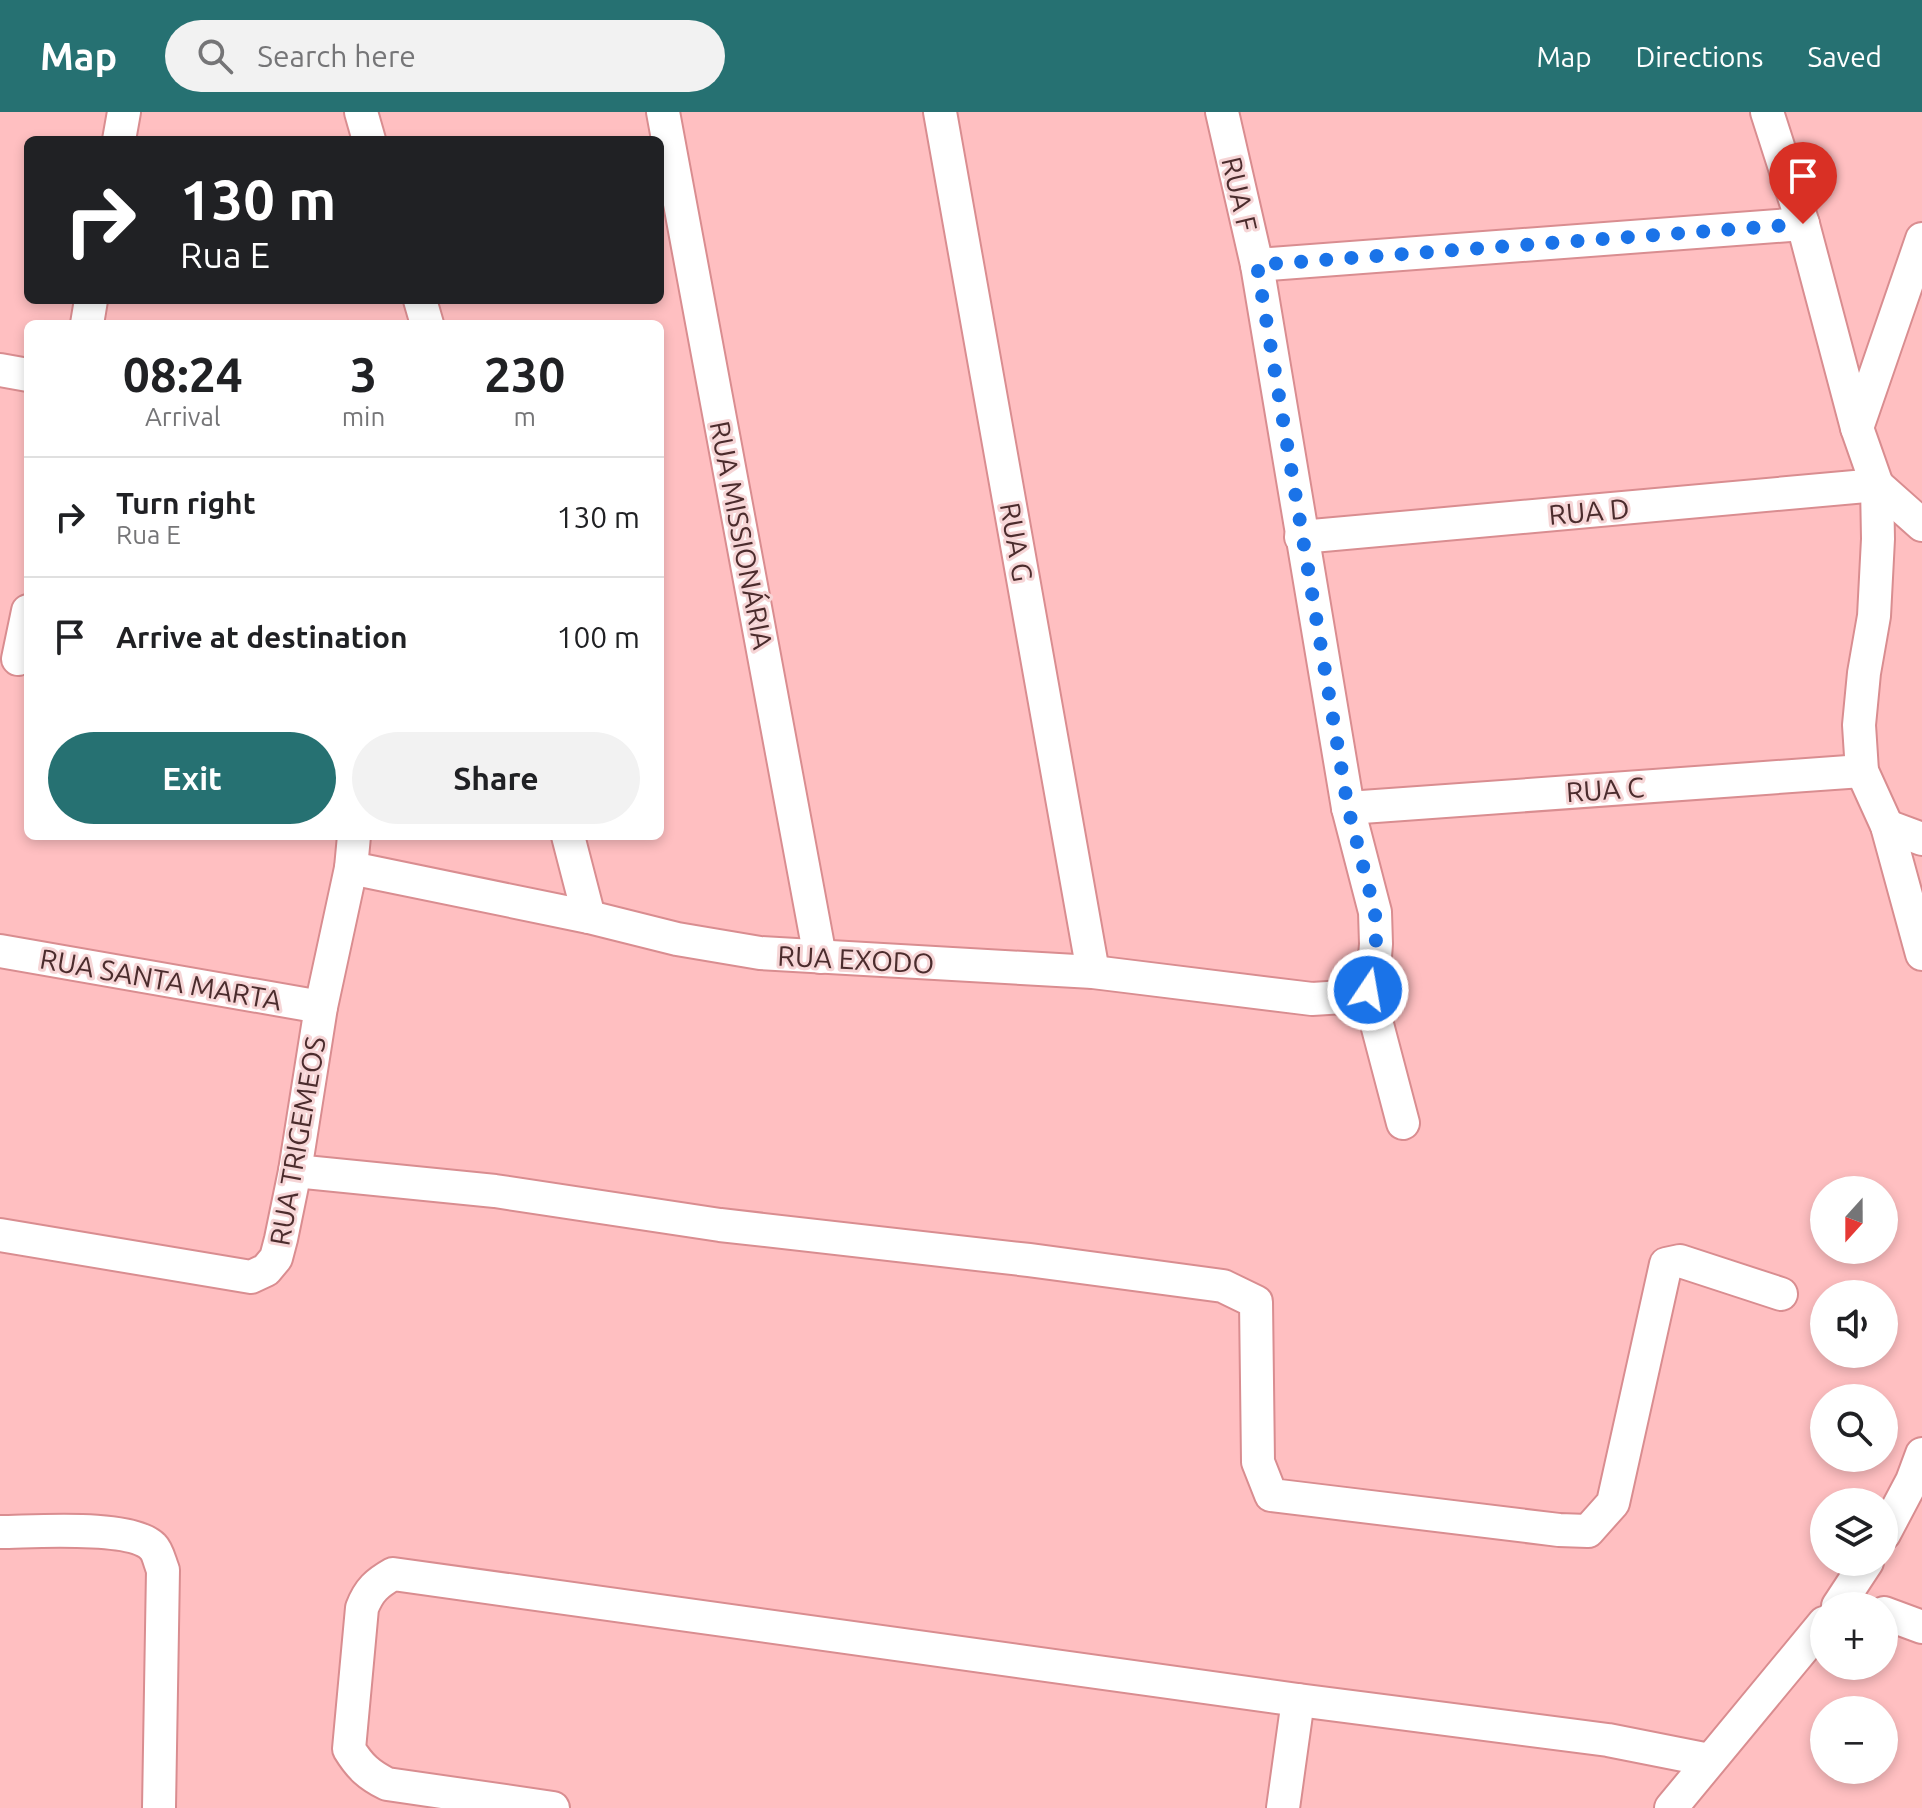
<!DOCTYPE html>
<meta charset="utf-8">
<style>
:root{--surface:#fff;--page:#f2f2f2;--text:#202124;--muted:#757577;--line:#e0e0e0;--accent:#267172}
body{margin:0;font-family:Ubuntu,sans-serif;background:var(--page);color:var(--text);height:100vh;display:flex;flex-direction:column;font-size:30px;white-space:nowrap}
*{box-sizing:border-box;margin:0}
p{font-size:26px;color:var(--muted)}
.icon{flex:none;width:44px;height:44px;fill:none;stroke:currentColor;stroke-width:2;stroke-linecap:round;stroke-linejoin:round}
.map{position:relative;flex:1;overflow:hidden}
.drawer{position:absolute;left:24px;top:208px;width:640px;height:520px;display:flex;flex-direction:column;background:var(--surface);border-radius:12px;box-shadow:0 4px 12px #0003}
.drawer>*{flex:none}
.guide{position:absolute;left:24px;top:24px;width:640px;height:168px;border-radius:12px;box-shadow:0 4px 12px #0003;background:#202124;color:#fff;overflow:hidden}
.needle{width:52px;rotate:201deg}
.fabs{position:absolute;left:1810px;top:1064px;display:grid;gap:16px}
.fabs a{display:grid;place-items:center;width:88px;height:88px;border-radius:50%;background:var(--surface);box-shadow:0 4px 12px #0003;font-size:40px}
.pin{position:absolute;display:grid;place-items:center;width:68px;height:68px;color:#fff;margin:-82px -34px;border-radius:50% 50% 50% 0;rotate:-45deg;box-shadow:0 0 8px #0007}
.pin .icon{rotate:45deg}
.me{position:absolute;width:88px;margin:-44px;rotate:12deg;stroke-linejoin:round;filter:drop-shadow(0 0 6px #0008)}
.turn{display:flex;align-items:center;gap:28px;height:168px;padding:0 24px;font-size:36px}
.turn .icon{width:104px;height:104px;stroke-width:2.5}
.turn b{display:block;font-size:56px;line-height:68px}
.eta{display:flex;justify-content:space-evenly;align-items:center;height:136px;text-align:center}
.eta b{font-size:48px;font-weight:700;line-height:56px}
.cta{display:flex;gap:16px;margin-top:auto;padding:16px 24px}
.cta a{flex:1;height:92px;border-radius:48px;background:var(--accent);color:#fff;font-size:32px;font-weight:700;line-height:92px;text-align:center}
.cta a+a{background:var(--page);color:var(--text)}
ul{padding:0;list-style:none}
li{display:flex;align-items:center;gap:24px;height:120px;padding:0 24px;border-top:2px solid var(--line)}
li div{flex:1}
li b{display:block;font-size:30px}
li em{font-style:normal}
header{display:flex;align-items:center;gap:48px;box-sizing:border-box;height:112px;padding:0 40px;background:var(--accent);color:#fff}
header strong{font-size:38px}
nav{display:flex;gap:44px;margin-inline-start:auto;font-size:28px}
.search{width:560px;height:72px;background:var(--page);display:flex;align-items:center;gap:20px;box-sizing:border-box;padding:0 28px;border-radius:44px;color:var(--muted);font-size:30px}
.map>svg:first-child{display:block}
</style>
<header>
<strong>Map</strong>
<div class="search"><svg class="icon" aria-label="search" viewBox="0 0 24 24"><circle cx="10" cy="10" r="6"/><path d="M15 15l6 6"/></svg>Search here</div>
<nav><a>Map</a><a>Directions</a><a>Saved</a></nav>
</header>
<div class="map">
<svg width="1922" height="1696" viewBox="0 0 1922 1696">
<rect width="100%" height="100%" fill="#ffbfc1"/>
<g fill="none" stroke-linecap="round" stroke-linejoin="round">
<g stroke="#d98d90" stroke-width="36">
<g id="street">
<path d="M361,0L369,28"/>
<path d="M663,0L820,845"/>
<path d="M940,0L1093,860"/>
<path d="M1222,0L1257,153L1348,696L1375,800L1376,832L1374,857L1368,878L1403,1011"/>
<path d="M1767,0L1803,112L1857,316L1877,373L1878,427L1874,504L1864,561L1859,613L1862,659L1887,714L1922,842"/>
<path d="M119,28L124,0"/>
<path d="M1257,153L1803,112"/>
<path d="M420,188L427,212"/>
<path d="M87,212L91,188"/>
<path d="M0,258L28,263"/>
<path d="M1857,316L1922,127"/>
<path d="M1301,425L1877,373L1922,413"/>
<path d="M18,547L28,499"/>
<path d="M1348,696L1862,659"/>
<path d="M1887,714L1922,727"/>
<path d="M568,724L589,805"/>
<path d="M351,756L589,805L677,827L760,841L1093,860L1312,887L1344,885L1368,878"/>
<path d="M0,839L321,895"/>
<path d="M295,1059L495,1079L720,1113L1029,1148L1223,1174L1256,1190L1258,1350L1271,1383L1559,1418L1588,1419L1613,1391L1666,1152L1680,1149L1781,1182"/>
<path d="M0,1123L251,1165L266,1158L276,1146L281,1127L295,1059L321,895L351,756L354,724"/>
<path d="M0,1420C33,1420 131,1412 153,1435C158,1440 160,1451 163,1458L159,1696"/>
<path d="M1884,1422L1912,1369L1922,1342"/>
<path d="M1838,1494L1867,1450"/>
<path d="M1884,1501L1922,1515"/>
<path d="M553,1696L387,1672C369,1663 360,1655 349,1637L362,1496C369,1478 377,1471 393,1462L1298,1588L1608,1628L1709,1648"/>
<path d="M1283,1696L1298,1588"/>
<path d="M1671,1696L1824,1511"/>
</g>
</g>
<use href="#street" stroke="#fff" stroke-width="32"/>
</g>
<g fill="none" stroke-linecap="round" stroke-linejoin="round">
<path stroke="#1a73e8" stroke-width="14" stroke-dasharray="0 25.2" d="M1368,878L1374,857L1376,832L1375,800L1348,696L1257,153L1803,112"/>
</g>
<g text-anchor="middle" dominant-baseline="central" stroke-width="6" stroke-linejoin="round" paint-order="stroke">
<g font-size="28" fill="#4b2c2d" stroke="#f6d5d6">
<text transform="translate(1240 82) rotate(77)">RUA F</text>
<text transform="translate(1589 399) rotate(-5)">RUA D</text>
<text transform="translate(742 423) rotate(79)">RUA MISSIONÁRIA</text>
<text transform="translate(1017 430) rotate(80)">RUA G</text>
<text transform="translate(1605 677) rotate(-4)">RUA C</text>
<text transform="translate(856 847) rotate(3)">RUA EXODO</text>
<text transform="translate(161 867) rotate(10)">RUA SANTA MARTA</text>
<text transform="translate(297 1029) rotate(-80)">RUA TRIGEMEOS</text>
</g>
</g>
</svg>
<div class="fabs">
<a><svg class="needle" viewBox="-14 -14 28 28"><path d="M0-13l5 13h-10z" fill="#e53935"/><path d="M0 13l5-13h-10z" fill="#757577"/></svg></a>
<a><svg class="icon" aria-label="sound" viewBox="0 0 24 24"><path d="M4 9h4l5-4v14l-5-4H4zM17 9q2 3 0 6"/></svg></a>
<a><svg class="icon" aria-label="search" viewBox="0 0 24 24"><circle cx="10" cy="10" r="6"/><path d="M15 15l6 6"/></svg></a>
<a><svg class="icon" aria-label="layers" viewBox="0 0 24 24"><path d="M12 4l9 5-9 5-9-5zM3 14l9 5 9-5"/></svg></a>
<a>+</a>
<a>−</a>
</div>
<div class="pin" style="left:1803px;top:112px;background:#d93025"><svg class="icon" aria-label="arrive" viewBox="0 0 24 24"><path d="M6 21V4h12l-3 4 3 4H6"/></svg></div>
<svg class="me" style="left:1368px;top:878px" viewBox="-20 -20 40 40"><circle r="17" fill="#1a73e8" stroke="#fff" stroke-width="3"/><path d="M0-11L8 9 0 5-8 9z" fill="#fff"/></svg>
<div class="guide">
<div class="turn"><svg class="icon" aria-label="right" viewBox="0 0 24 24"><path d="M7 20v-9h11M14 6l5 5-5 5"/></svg><div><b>130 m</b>Rua E</div></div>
</div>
<section class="drawer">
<div class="eta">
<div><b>08:24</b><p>Arrival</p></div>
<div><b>3</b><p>min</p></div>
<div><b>230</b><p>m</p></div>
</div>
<ul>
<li><svg class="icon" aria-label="right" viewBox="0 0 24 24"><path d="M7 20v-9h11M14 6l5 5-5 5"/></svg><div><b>Turn right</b><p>Rua E</p></div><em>130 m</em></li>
<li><svg class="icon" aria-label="arrive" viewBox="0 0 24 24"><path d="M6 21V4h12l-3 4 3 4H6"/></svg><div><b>Arrive at destination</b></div><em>100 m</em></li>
</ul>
<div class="cta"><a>Exit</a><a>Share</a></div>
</section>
</div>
